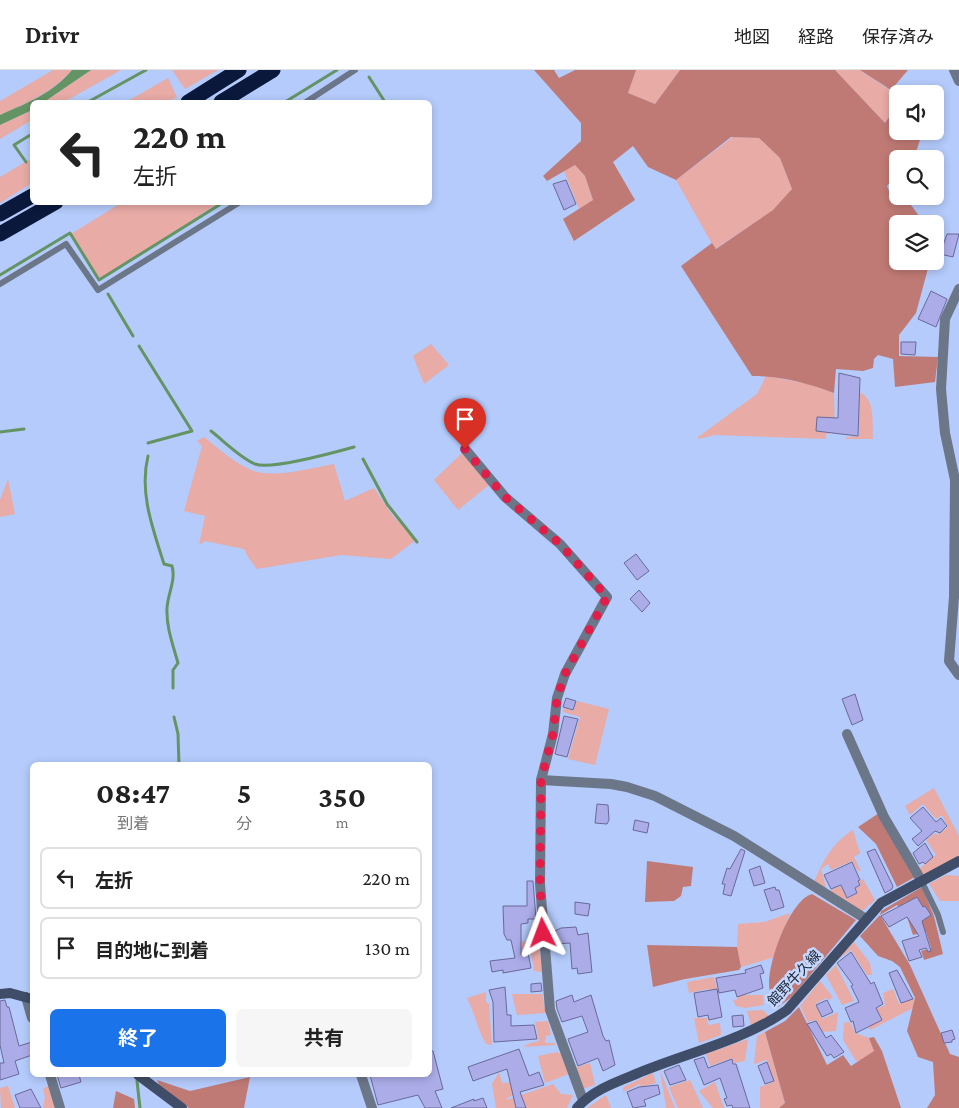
<!DOCTYPE html>
<html lang="ja">
<meta charset="utf-8">
<style>
:root{--surface:#fff;--page:#f6f6f6;--text:#222;--muted:#767676;--line:#e0e0e0;--accent:#1a73e8}
body{margin:0;font-family:"Crimson Pro","Noto Sans JP",serif;background:var(--page);color:var(--text);height:100vh;display:flex;flex-direction:column;font-size:19px;white-space:nowrap}
*{box-sizing:border-box;margin:0}
p{font-size:16px;color:var(--muted)}
.icon{flex:none;width:28px;height:28px;fill:none;stroke:currentColor;stroke-width:2;stroke-linecap:round;stroke-linejoin:round}
.map{position:relative;flex:1;overflow:hidden}
.panel{position:absolute;left:30px;top:692px;width:402px;height:315px;display:flex;flex-direction:column;background:var(--surface);border-radius:8px;box-shadow:0 2px 8px #0003}
.panel>*{flex:none}
.banner{position:absolute;left:30px;top:30px;width:402px;height:105px;border-radius:8px;box-shadow:0 2px 8px #0003;background:#fff;color:var(--text);overflow:hidden}
.tools{position:absolute;left:889px;top:15px;display:grid;gap:10px}
.tools a{display:grid;place-items:center;width:55px;height:55px;border-radius:8px;background:var(--surface);box-shadow:0 2px 8px #0003;font-size:25px}
.pin{position:absolute;display:grid;place-items:center;width:42px;height:42px;color:#fff;margin:-51px -21px;border-radius:50% 50% 50% 0;rotate:-45deg;box-shadow:0 0 5px #0007}
.pin .icon{rotate:45deg}
.me{position:absolute;width:55px;margin:-28px;rotate:357deg;stroke-linejoin:round;filter:drop-shadow(0 0 4px #0008)}
.turn{display:flex;align-items:center;gap:18px;height:105px;padding:0 20px;font-size:22px}
.turn .icon{width:65px;height:65px;stroke-width:2.5}
.turn b{display:block;font-size:35px;line-height:42px}
.eta{display:flex;justify-content:space-evenly;align-items:center;height:85px;text-align:center}
.eta b{font-size:30px;font-weight:700;line-height:35px}
.primary-button{display:flex;gap:10px;margin-top:auto;padding:10px 20px}
.primary-button a{flex:1;height:58px;border-radius:8px;background:var(--accent);color:#fff;font-size:20px;font-weight:700;line-height:58px;text-align:center}
.primary-button a+a{background:var(--page);color:var(--text)}
ul{padding:0;list-style:none}
li{display:flex;align-items:center;gap:15px;height:62px;margin:0 10px 8px;padding:0 10px;border:2px solid var(--line);border-radius:8px}
li div{flex:1}
li b{display:block;font-size:19px}
li em{font-style:normal}
header{display:flex;align-items:center;gap:30px;box-sizing:border-box;height:70px;padding:0 25px;background:var(--surface);border-bottom:1px solid var(--line)}
header strong{font-size:24px}
nav{display:flex;gap:28px;margin-inline-start:auto;font-size:18px}
.map>svg:first-child{display:block}
</style>
<header>
<strong>Drivr</strong>
<nav><a>地図</a><a>経路</a><a>保存済み</a></nav>
</header>
<div class="map">
<svg width="959" height="1038" viewBox="0 0 959 1038">
<rect width="100%" height="100%" fill="#b4cbfb"/>
<g fill="#e8aba6">
<path d="M53,0H72C53,22 27,33 0,45V31Z"/>
<path d="M91,0H121L64,32H44Z"/>
<path d="M172,0H218L185,19Z"/>
<path d="M636,0H680L655,34L628,23Z"/>
<path d="M835,0H860L897,25V35L885,53Z"/>
<path d="M168,8L177,27L168,32H126Z"/>
<path d="M32,40V50L0,69V55Z"/>
<path d="M733,67L759,68L780,88L792,119L774,140L715,179L676,110Z"/>
<path d="M32,88V113L0,133V107Z"/>
<path d="M575,95L585,106L593,130L579,139L564,101Z"/>
<path d="M121,133V132L219,133L100,209L71,164Z"/>
<path d="M431,274L449,295L424,314L413,286Z"/>
<path d="M766,306L810,314L834,323L835,362L826,364V369L715,365L698,369V367L757,324Z"/>
<path d="M859,322C876,329 872,353 873,369H846V367L859,366Z"/>
<path d="M204,367C218,378 233,392 249,399C271,410 310,398 334,394L345,431L374,418L393,446L416,470L391,489L341,485L257,499L248,487L244,479L205,471L199,475L205,446L184,441L202,376L197,371Z"/>
<path d="M463,382L489,415L458,440L434,410Z"/>
<path d="M8,409L15,444L0,447V430Z"/>
<path d="M577,631L609,639L595,695L568,689L580,647L563,642L564,638L573,641Z"/>
<path d="M934,718L959,766V786L924,805L919,799L936,785L926,770L935,763L938,765L948,757L942,745L936,749L923,734L910,745L905,736Z"/>
<path d="M853,760L860,783L854,787L861,801H858L852,791L831,800L828,794L821,799L827,821L814,812C823,791 833,772 853,760Z"/>
<path d="M946,805L959,806V831H940L929,814Z"/>
<path d="M863,809L875,830L860,843L829,821L841,816L847,829L858,823L856,818L861,815L859,811Z"/>
<path d="M790,843L775,887L741,897L737,877L738,854L764,852Z"/>
<path d="M539,870L542,902L534,901L531,881L519,879L518,872Z"/>
<path d="M854,872L870,893L872,905H867L851,880L837,890Z"/>
<path d="M836,895L854,931L842,935L826,905Z"/>
<path d="M714,907L719,926L711,929L708,919L689,923L687,912Z"/>
<path d="M820,911L833,927L829,930L826,928L815,934L822,949L838,942L836,961L820,962L815,950L808,952L800,936Z"/>
<path d="M743,918L746,925H763L764,935L745,938L736,936L733,930L738,929L737,921Z"/>
<path d="M893,919L899,934L915,928L913,938L870,960L862,945L885,935L883,923Z"/>
<path d="M486,922V932L489,934L492,975L486,974C477,959 475,943 467,928Z"/>
<path d="M512,924H542L546,943L517,945Z"/>
<path d="M763,940L769,946L751,955L747,941Z"/>
<path d="M694,948H707L708,955L720,953L721,965L699,973Z"/>
<path d="M548,951L551,965L546,966L545,973H555V975L523,977L530,973L539,971L535,952Z"/>
<path d="M850,952L855,963L869,968L874,981L863,990L856,991L843,970L844,953Z"/>
<path d="M765,962L785,1033L779,1038H760V1017L774,1012L767,990L754,994L757,966Z"/>
<path d="M748,969L745,991L734,993L732,988L710,996L706,984Z"/>
<path d="M557,982L561,984L569,1004L545,1013L538,986Z"/>
<path d="M590,993L595,1015L582,1019L574,998Z"/>
<path d="M660,1000L675,1038H666Z"/>
<path d="M499,1002L502,1013L518,1012L521,1022L507,1028V1030L553,1014L561,1024L573,1025L567,1038H496L492,1014Z"/>
<path d="M653,1003L656,1013L641,1017L640,1014L623,1022V1017Z"/>
<path d="M690,1010L703,1038H678L669,1017Z"/>
<path d="M715,1012L724,1038H713L699,1021Z"/>
<path d="M49,1015L56,1038H43L45,1027L43,1019Z"/>
<path d="M7,1016H8L15,1038H1L0,1018Z"/>
<path d="M606,1025L611,1038H587Z"/>
</g>
<g fill="#c07a75">
<path d="M534,0H554L559,8L575,0H636L628,23L655,34L680,0H835L885,53L897,35L898,61H923L914,88L898,89L897,103L887,116L892,128L908,131L922,150L935,154H898V191H930L916,243L899,265V286L938,287L935,312L895,317L893,289L878,285L874,289L873,298L863,301L836,299L834,323C807,313 781,306 752,306L681,196L712,173L716,179L773,140L792,119L780,88L759,68L731,67L676,110L648,97L633,76L613,92L635,130L574,171L563,149L593,130L585,106L575,95L547,111L543,106L581,71V53Z"/>
<path d="M860,0H908L891,20Z"/>
<path d="M879,743L915,807L897,817L876,774L858,757Z"/>
<path d="M647,791L693,797L691,816L683,817L681,826L674,831L645,832Z"/>
<path d="M922,817L934,846L943,884L924,890L921,881L931,878L926,862L913,865L907,847L897,835L880,845L910,895L950,984L959,987V1038H927L935,1025L933,992L918,987L907,961L915,928L900,897L892,891L878,886L860,866L880,845L881,841Z"/>
<path d="M812,824L856,850L792,927L775,939C771,930 769,921 769,912C769,890 790,830 812,824Z"/>
<path d="M647,875L737,877L741,897L739,900L685,909L653,917Z"/>
<path d="M799,937L827,995L843,985L851,996L874,981L869,968L874,967L882,981L901,1038H779L785,1033L765,962L785,951Z"/>
<path d="M250,1007L244,1038H189L160,1017L157,1010L190,1021Z"/>
<path d="M116,1021L134,1029L135,1038H113Z"/>
</g>
<path fill="#649464" d="M72,0H91L44,32H32V40L0,55V45C27,33 53,23 72,0Z"/>
<g fill="none" stroke-linecap="round" stroke-linejoin="round">
<g stroke="#649464" stroke-width="3">
<path d="M369,7L385,32"/>
<path d="M88,32L146,0"/>
<path d="M285,32L337,0"/>
<path d="M26,92L14,75L32,64"/>
<path d="M0,205L70,163L99,210L224,132"/>
<path d="M108,224L133,266"/>
<path d="M139,276L192,361L148,373"/>
<path d="M211,361C224,371 239,387 255,394C271,400 336,382 354,377"/>
<path d="M0,362L24,359"/>
<path d="M148,386C139,423 153,459 164,494L172,496C176,510 168,523 167,538C166,557 173,575 178,593L173,600V618"/>
<path d="M363,389L387,434L417,472"/>
<path d="M174,647L178,664L179,695"/>
<path d="M137,1011L140,1038"/>
</g>
</g>
<g fill="#acace9" stroke="#6a6998">
<path d="M566,110L576,134L564,140L553,114Z"/>
<path d="M947,164H959L953,187L940,184Z"/>
<path d="M931,221L947,229L936,257L918,249Z"/>
<path d="M901,272H916L915,285L901,284Z"/>
<path d="M839,303L860,308L858,366L816,361L817,347L838,348Z"/>
<path d="M636,484L649,501L637,510L624,493Z"/>
<path d="M639,520L650,533L642,542L630,529Z"/>
<path d="M855,624L863,650L852,655L842,629Z"/>
<path d="M566,628L576,631L573,640L563,637Z"/>
<path d="M564,646L578,649L567,687L555,684Z"/>
<path d="M597,734L608,735L609,750L607,754L595,753Z"/>
<path d="M923,737L936,752L941,748L947,756L940,763L935,761L918,776L912,769L922,761L910,748Z"/>
<path d="M635,750L649,753L647,763L633,760Z"/>
<path d="M925,773L933,787L925,794L923,792L919,794L913,783Z"/>
<path d="M741,779L745,781L731,826L723,824L725,814H722L727,798L730,799Z"/>
<path d="M875,779L893,816L892,819L885,823L867,782Z"/>
<path d="M852,792L860,810L858,811L860,815L855,818L857,823L847,828L841,815L831,819L824,805Z"/>
<path d="M760,796L765,813L754,816L749,800Z"/>
<path d="M527,811H533L536,849H528V853L521,854V885L528,883L531,898L503,903V900L492,902L490,891L515,888L511,870H507L504,864L503,836H527Z"/>
<path d="M775,817L776,820H779L784,837L771,841L764,820Z"/>
<path d="M917,827L923,837L925,836L931,845L922,851L931,881L928,882L926,878L919,880L922,887L909,891L902,871L919,866L907,847L889,857L881,846Z"/>
<path d="M575,832L590,834L588,846L575,844Z"/>
<path d="M576,857L578,865L588,863L592,902L578,904L577,898L572,899L570,873L556,874L555,861L561,858Z"/>
<path d="M851,882L871,914L874,912L883,934L876,938L882,950L856,963L853,951L851,952L845,938L859,932L851,916L853,915L837,893Z"/>
<path d="M761,895L764,903L760,904L763,918L737,927L735,920L719,923L716,908L746,903L745,900Z"/>
<path d="M897,900L913,929L901,933L889,903Z"/>
<path d="M541,913L542,921L531,922V914Z"/>
<path d="M505,917L507,945H511V956L534,955L537,969L494,972L493,932L489,920Z"/>
<path d="M717,919L722,947L709,950L708,945L698,947L694,923Z"/>
<path d="M572,925L574,932L591,925L603,966L606,971L609,970L615,995L603,1001L598,988L578,996L568,969L588,962L582,946L562,952L557,939L556,931Z"/>
<path d="M5,930L7,937H9L19,976L32,972V985L15,991L19,1004L0,1010V993H4L0,975V931Z"/>
<path d="M827,930L833,942L822,947L816,935Z"/>
<path d="M743,945L744,956L733,957L732,946Z"/>
<path d="M816,951L826,968L831,965L844,982L834,988L831,984L827,986L807,954Z"/>
<path d="M952,960L955,969L952,970V972L944,973L941,963Z"/>
<path d="M519,979L529,1006L539,1002L544,1015L520,1022L526,1038H516L507,999L473,1011L468,997Z"/>
<path d="M430,981H433L443,1019L435,1021L442,1038H425L418,1025L378,1035L370,1005H430Z"/>
<path d="M704,987L708,998L732,989L733,994H736L750,1038H733L732,1035L727,1036L724,1029L727,1028L720,1008L704,1015L694,990Z"/>
<path d="M767,992L774,1011L765,1014L758,996Z"/>
<path d="M679,995L686,1010L670,1015L664,1001Z"/>
<path d="M57,1005H79L81,1012L61,1018Z"/>
<path d="M658,1015L660,1024L644,1030L646,1036L633,1038L627,1022L639,1017Z"/>
<path d="M31,1019L41,1038H20L15,1025Z"/>
<path d="M483,1028L487,1038H451L474,1029V1031Z"/>
</g>
<g fill="none" stroke-linecap="round" stroke-linejoin="round">
<g stroke="#6c7689" stroke-width="6">
<path d="M306,32L355,0"/>
<path d="M0,214L66,174L98,220L240,132"/>
<path d="M921,810L938,845L943,862"/>
</g>
<g stroke="#6c7689" stroke-width="10">
<path d="M954,0L959,11"/>
<path d="M959,219L945,249L941,319L945,363L955,410L954,527L949,591L959,605"/>
<path d="M465,379L505,427L560,474L607,527L565,604L557,628L553,664L541,710L540,814L550,940L583,1030"/>
<path d="M847,664L884,747L921,810"/>
<path d="M541,710L611,714L627,717L655,726L734,766L866,849"/>
<path d="M26,927L32,948"/>
<path d="M50,1005L60,1038"/>
<path d="M361,1005L372,1038"/>
</g>
<g stroke="#404d68" stroke-width="10">
<path d="M0,924L10,923L32,929"/>
<path d="M138,1005L182,1038"/>
<path d="M577,1038C591,1021 616,1012 636,1004C686,983 743,971 787,940L881,833L959,791"/>
</g>
<g stroke="#0a183c" stroke-width="15">
<path d="M188,32L239,0"/>
<path d="M221,32L273,0"/>
<path d="M0,144L32,126"/>
<path d="M0,164L56,132"/>
</g>
</g>
<g fill="none" stroke-linecap="round" stroke-linejoin="round">
<path stroke="#e11d48" stroke-width="9" stroke-dasharray="0 16.2" d="M465,379L505,427L560,474L607,527L565,604L557,628L553,664L541,710L540,814L543,863"/>
</g>
<g text-anchor="middle" dominant-baseline="central" stroke-width="5" stroke-linejoin="round" paint-order="stroke">
<g font-size="14" fill="#20293b" stroke="#c5d8ff">
<text transform="translate(794 908) rotate(-47)">館野牛久線</text>
</g>
</g>
</svg>
<div class="tools">
<a><svg class="icon" aria-label="sound" viewBox="0 0 24 24"><path d="M4 9h4l5-4v14l-5-4H4zM17 9q2 3 0 6"/></svg></a>
<a><svg class="icon" aria-label="search" viewBox="0 0 24 24"><circle cx="10" cy="10" r="6"/><path d="M15 15l6 6"/></svg></a>
<a><svg class="icon" aria-label="layers" viewBox="0 0 24 24"><path d="M12 4l9 5-9 5-9-5zM3 14l9 5 9-5"/></svg></a>
</div>
<div class="pin" style="left:465px;top:379px;background:#d93025"><svg class="icon" aria-label="arrive" viewBox="0 0 24 24"><path d="M6 21V4h12l-3 4 3 4H6"/></svg></div>
<svg class="me" style="left:543px;top:863px" viewBox="-20 -20 40 40"><path d="M0-17L14 15 0 8-14 15z" fill="#e11d48" stroke="#fff" stroke-width="4"/></svg>
<div class="banner">
<div class="turn"><svg class="icon" aria-label="left" viewBox="0 0 24 24"><path d="M17 20v-9H6M10 6l-5 5 5 5"/></svg><div><b>220 m</b>左折</div></div>
</div>
<section class="panel">
<div class="eta">
<div><b>08:47</b><p>到着</p></div>
<div><b>5</b><p>分</p></div>
<div><b>350</b><p>m</p></div>
</div>
<ul>
<li><svg class="icon" aria-label="left" viewBox="0 0 24 24"><path d="M17 20v-9H6M10 6l-5 5 5 5"/></svg><div><b>左折</b></div><em>220 m</em></li>
<li><svg class="icon" aria-label="arrive" viewBox="0 0 24 24"><path d="M6 21V4h12l-3 4 3 4H6"/></svg><div><b>目的地に到着</b></div><em>130 m</em></li>
</ul>
<div class="primary-button"><a>終了</a><a>共有</a></div>
</section>
</div>
